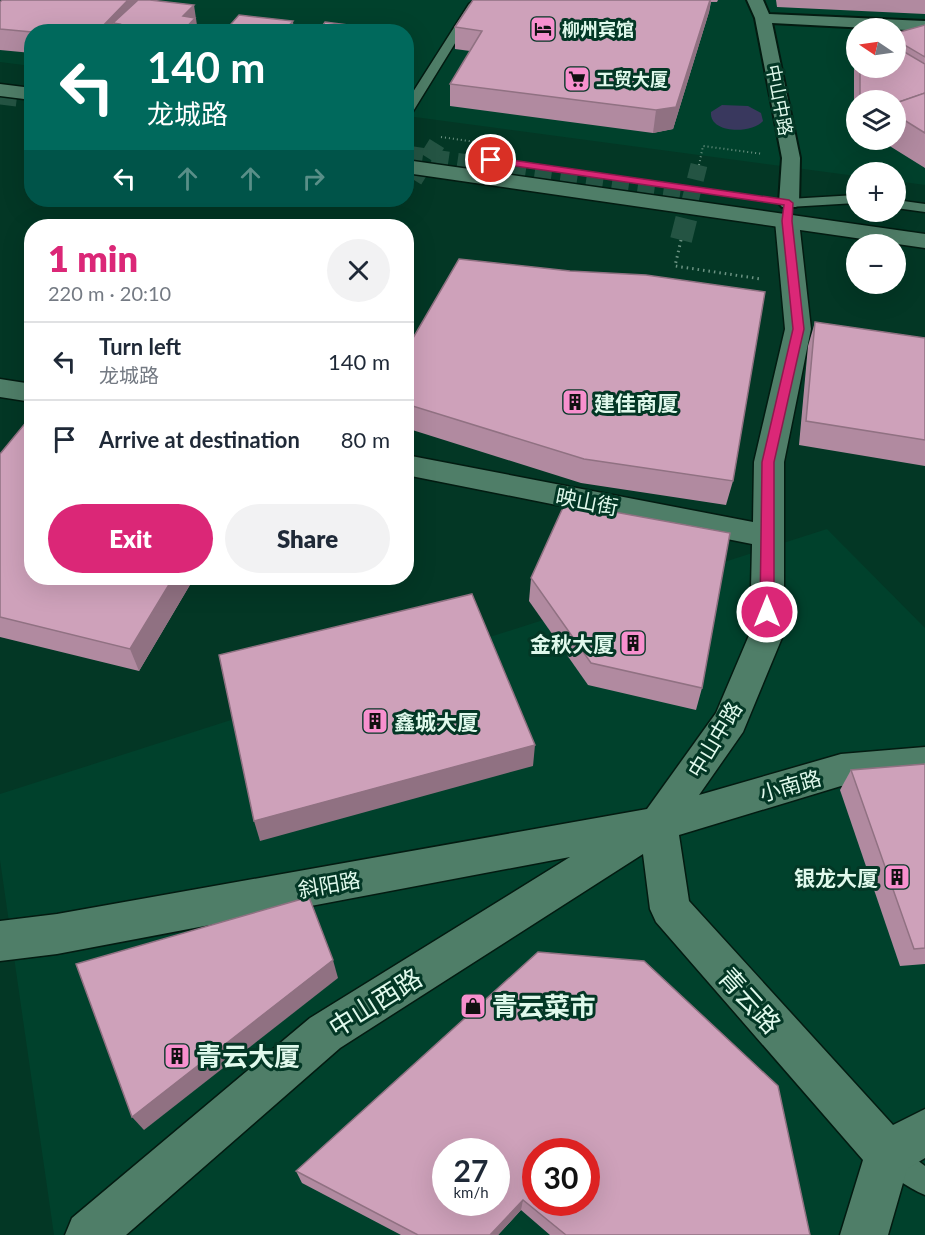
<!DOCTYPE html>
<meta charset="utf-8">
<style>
:root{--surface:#fff;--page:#f2f2f3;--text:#1f2937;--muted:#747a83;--line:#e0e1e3;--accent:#db2777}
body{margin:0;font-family:Lato,"Noto Sans SC",sans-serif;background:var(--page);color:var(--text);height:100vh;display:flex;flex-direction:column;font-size:22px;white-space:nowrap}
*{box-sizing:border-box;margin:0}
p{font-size:20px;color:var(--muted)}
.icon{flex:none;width:33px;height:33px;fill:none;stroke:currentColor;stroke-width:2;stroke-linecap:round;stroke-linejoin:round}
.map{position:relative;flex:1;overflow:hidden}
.drawer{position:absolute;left:24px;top:219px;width:390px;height:366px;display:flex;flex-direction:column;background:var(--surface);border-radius:24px;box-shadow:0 6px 24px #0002}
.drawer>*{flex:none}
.hud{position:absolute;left:24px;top:24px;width:390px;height:183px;border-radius:24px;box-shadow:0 6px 24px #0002;background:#00695c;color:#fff;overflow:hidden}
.needle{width:39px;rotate:283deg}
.tools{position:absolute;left:846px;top:18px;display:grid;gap:12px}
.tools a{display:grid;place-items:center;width:60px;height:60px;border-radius:50%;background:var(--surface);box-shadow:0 6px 24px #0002;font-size:30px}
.speed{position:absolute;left:432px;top:1138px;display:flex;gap:12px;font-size:30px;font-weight:700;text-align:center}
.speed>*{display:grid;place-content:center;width:78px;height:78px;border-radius:50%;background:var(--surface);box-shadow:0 6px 24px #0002;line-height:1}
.speed small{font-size:15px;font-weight:400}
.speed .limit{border:9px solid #d22;background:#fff;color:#111}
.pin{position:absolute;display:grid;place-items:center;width:51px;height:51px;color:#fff;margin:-26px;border:3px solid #fff;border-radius:50%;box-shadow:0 2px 6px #0007}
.me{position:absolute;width:66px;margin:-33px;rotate:0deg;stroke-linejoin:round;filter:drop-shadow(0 0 4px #0008)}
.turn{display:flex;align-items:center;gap:21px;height:126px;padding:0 24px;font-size:27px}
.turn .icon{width:78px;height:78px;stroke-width:2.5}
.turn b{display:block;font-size:42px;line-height:51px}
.lanes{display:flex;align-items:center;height:57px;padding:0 24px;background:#0003;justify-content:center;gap:30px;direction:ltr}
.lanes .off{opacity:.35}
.round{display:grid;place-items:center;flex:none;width:63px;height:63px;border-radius:32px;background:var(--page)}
.overview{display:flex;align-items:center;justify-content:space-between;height:102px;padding:0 24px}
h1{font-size:36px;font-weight:800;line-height:45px;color:var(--accent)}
.action{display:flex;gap:12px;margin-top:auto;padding:12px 24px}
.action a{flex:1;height:69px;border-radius:36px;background:var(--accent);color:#fff;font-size:24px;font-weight:800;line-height:69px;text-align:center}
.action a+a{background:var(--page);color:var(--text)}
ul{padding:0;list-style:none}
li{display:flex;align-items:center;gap:18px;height:78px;padding:0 24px;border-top:2px solid var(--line)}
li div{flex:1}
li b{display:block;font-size:22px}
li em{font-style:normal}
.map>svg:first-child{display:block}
</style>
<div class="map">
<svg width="925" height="1235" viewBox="0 0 925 1235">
<rect width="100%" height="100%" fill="#033725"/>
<g fill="#00412c" fill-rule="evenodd">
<path d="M8,0H925V185L896,181V172H856V176L407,116L406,32H32L31,66L0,62V8ZM856,28H896V68H856ZM856,100H896V140H856Z"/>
<path d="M827,529L925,628V1235H54L0,860V794ZM446,1152H496V1203H446ZM536,1152H586V1203H536Z"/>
</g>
<path fill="#39385e" d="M722,105L748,106L761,113L763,121C752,134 709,134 711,112Z"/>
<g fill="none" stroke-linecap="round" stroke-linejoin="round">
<g stroke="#245443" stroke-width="17" stroke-dasharray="17 9" stroke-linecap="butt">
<path d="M0,96L32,100"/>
<path d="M406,154L691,195"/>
<path d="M414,180L441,137"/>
<path d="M689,205L699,165"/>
</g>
<path stroke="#245443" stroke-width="22" stroke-dasharray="22 11" stroke-linecap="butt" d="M681,240L690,204"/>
<g stroke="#031b11" stroke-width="3">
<g id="service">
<path d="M475,0H489L478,6L412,113L406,116V103L469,4Z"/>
<path d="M856,195V203L789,207L783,203L789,199Z"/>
<path d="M896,200L925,204V212L896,208Z"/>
<path d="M888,1141L897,1145L925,1166V1195C908,1188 882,1171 875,1154L879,1145Z"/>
</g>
</g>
<g stroke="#031b11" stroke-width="4">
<path id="pedestrian" d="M747,0H763L769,14L925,21V31L772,23L800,158L799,203L796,207H782L779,203L782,158L755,18Z"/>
</g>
<g stroke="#031b11" stroke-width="3">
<g id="minor">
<path d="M787,214L795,216L799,221L811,329L784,462V633L743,732L699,795L841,754L925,747V779L841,786L679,835L689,901L893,1125L925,1109V1158L907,1169L888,1235H840L863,1160L656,922L650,909L643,854L340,1048L126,1235H65L72,1218L310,1018L570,857L57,954L0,961V921L57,914L647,809L716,713L750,633L752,544L406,475V455L753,522L754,462L785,329L775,221L779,216Z"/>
<path d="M0,379L32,384V402L0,397Z"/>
</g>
</g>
<g stroke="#031b11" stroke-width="3">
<g id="secondary">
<path d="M0,84L32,88V100L0,96Z"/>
<path d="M406,160L925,234V248L406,173Z"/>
</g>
</g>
<g stroke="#6c9383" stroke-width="2" stroke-dasharray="1 3" stroke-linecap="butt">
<path d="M441,137L476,142L472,149"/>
<path d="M699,165L703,146L763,154"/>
</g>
<path stroke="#6c9383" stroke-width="3" stroke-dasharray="1.5 4" stroke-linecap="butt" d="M681,240L675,266L761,279"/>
<use href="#service" fill="#4f7e68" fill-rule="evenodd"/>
<use href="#pedestrian" fill="#4f7e68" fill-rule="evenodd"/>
<use href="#minor" fill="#4f7e68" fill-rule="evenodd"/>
<use href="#secondary" fill="#4f7e68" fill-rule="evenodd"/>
</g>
<g fill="#b18aa0">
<path d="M473,0H718L717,2H711L709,12L673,129L653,133L450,106V84L470,51L455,49V27Z"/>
<path d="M776,0H925V14L777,7Z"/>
<path d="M0,2L198,26L32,32V53L0,50Z"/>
<path d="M925,25V168L880,140H896V100H856V124L854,122V70L856,61V68H896V33Z"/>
<path d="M815,322L925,338V466L799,445L808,346Z"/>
<path d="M406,350L733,481L726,505L581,483L406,428Z"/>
<path d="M0,454L32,578H194L139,671L0,637Z"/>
<path d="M531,578L702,688L696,710L588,685L529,601Z"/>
<path d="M925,764V964L900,966L840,790L851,770Z"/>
<path d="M296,1171L810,1235H550L521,1210L498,1235H401L302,1183Z"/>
</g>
<g fill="#907182">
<path d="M128,0H152L120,24L113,23L115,32H97Z"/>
<path d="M710,0H711L709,12L673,129L653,133L656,110Z"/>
<path d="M194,5L198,32H182L183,16Z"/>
<path d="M293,21L294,32L286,29Z"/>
<path d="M173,578H194L139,671L130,649Z"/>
<path d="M535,745L533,766L260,841L254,821Z"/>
<path d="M333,960L338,978L144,1130L132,1117Z"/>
<path d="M523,1200L521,1210L498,1235H490Z"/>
</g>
<g fill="#cea1ba" stroke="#907182" stroke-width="1.5" fill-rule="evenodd">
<path d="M2,0H128L97,32H32L0,29V2Z"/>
<path d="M138,0H150L194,5L183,16L195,18L182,32H112L120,24L113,23Z"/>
<path d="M473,0H710L676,107L656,110L450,84L482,31L455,27Z"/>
<path d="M239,15L293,21L286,29L308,32H224Z"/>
<path d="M325,22L380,29L378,32H318Z"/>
<path d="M925,25V57L896,40V33Z"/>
<path d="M896,47L925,64V93L896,103V100H862L860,99V68H896Z"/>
<path d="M925,93V133L896,115V103Z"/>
<path d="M459,259L570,271L646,275L765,292L733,481L584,459L406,404V350Z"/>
<path d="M815,322L925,338V440L806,421Z"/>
<path d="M32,415V578H173L130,649L0,617V454Z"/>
<path d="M565,503L730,533L702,688L591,663L531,578Z"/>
<path d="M472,594L535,745L254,821L219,655Z"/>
<path d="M925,764V948L914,949L851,770Z"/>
<path d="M309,897L333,960L132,1117L76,964Z"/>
<path d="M538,952L644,961L778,1086L810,1235H566L523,1200L490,1235H418L296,1171ZM446,1152H496V1203H446ZM536,1152H586V1203H536Z"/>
</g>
<path fill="#db2777" stroke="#8e194d" stroke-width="1.5" d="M491,157L789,200L793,203L792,221L804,329L774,462V612L772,616H762L760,612L762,462L793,329L782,221L784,205L488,162L487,160Z"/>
<defs>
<g id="hotel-square" transform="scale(1.35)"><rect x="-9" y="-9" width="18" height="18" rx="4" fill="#f790ce" stroke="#033725"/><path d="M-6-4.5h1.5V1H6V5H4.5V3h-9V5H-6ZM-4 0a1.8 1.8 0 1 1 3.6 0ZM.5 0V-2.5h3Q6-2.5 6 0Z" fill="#111"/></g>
<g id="supermarket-square" transform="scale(1.35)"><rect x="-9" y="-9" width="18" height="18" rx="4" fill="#f790ce" stroke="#033725"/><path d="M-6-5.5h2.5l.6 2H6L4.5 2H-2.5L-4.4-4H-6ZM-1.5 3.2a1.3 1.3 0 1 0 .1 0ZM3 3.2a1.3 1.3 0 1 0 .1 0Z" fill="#111"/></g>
<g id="building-square" transform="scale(1.35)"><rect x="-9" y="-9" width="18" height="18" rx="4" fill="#f790ce" stroke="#033725"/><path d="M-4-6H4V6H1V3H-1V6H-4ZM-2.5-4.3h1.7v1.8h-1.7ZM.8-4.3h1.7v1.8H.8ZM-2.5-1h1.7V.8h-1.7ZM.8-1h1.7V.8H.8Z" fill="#111"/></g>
<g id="shop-square" transform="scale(1.35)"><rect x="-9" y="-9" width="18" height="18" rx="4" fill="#f790ce" stroke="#033725"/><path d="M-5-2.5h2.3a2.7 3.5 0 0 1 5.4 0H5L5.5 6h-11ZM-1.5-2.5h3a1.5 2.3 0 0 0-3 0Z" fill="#111"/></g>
</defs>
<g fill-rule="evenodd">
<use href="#hotel-square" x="543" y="29"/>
<use href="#supermarket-square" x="577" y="79"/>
<use href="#building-square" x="575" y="402"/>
<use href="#building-square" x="633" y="643"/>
<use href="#building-square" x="375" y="721"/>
<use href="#building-square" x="897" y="877"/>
<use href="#shop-square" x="473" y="1006"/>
<use href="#building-square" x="177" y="1056"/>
</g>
<g text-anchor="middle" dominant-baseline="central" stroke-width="6" stroke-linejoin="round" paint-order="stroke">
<g font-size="18" font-weight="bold" fill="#e0f9ec" stroke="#033725" text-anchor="start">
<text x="562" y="29">柳州宾馆</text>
<text x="596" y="79">工贸大厦</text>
</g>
<g font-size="18" fill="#e0f9ec" stroke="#033725">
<text transform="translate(780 100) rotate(79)">中山中路</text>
</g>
<g font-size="21" font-weight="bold" fill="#e0f9ec" stroke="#033725" text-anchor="start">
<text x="594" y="402">建佳商厦</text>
<text x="614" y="643" text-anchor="end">金秋大厦</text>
<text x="394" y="721">鑫城大厦</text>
<text x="878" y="877" text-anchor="end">银龙大厦</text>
</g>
<g font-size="21" fill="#e0f9ec" stroke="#033725">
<text transform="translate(587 501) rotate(11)">映山街</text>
<text transform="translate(714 739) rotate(-59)">中山中路</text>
<text transform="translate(790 785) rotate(-16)">小南路</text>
<text transform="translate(329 884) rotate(-10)">斜阳路</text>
</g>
<g font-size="26" fill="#e0f9ec" stroke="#033725">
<text transform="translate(750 1000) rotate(48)">青云路</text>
<text transform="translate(375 1002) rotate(-32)">中山西路</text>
</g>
<g font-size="26" font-weight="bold" fill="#e0f9ec" stroke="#033725" text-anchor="start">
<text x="492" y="1006">青云菜市</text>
<text x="196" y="1056">青云大厦</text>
</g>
</g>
</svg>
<div class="tools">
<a><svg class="needle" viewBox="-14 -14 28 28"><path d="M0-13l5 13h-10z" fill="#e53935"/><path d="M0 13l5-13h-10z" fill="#747a83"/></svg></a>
<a><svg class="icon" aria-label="layers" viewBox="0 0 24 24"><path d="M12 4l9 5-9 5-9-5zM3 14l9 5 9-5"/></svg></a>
<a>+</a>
<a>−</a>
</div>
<div class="speed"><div>27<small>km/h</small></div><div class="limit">30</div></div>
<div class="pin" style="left:491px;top:160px;background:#d93025"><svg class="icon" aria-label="arrive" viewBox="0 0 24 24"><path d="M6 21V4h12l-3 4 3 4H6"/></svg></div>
<svg class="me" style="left:767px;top:612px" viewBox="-20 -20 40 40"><circle r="17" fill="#db2777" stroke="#fff" stroke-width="3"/><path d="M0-11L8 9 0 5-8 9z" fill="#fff"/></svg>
<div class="hud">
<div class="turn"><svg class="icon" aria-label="left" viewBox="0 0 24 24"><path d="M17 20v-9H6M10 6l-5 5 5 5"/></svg><div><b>140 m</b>龙城路</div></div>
<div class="lanes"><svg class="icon" aria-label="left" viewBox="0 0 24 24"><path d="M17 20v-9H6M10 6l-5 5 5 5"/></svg><svg class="icon off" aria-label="ahead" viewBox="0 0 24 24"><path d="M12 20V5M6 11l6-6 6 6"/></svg><svg class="icon off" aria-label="ahead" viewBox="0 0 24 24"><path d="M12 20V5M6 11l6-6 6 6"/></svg><svg class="icon off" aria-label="right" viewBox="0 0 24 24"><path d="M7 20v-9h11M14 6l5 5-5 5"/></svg></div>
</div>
<section class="drawer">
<div class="overview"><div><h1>1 min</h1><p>220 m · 20:10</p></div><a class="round"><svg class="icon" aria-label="close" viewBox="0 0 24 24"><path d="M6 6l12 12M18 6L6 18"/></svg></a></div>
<ul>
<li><svg class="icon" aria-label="left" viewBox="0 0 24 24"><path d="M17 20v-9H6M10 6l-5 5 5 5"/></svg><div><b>Turn left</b><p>龙城路</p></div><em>140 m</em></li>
<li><svg class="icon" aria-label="arrive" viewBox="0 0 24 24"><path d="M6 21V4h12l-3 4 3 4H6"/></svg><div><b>Arrive at destination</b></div><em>80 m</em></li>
</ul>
<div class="action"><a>Exit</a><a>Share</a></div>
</section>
</div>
